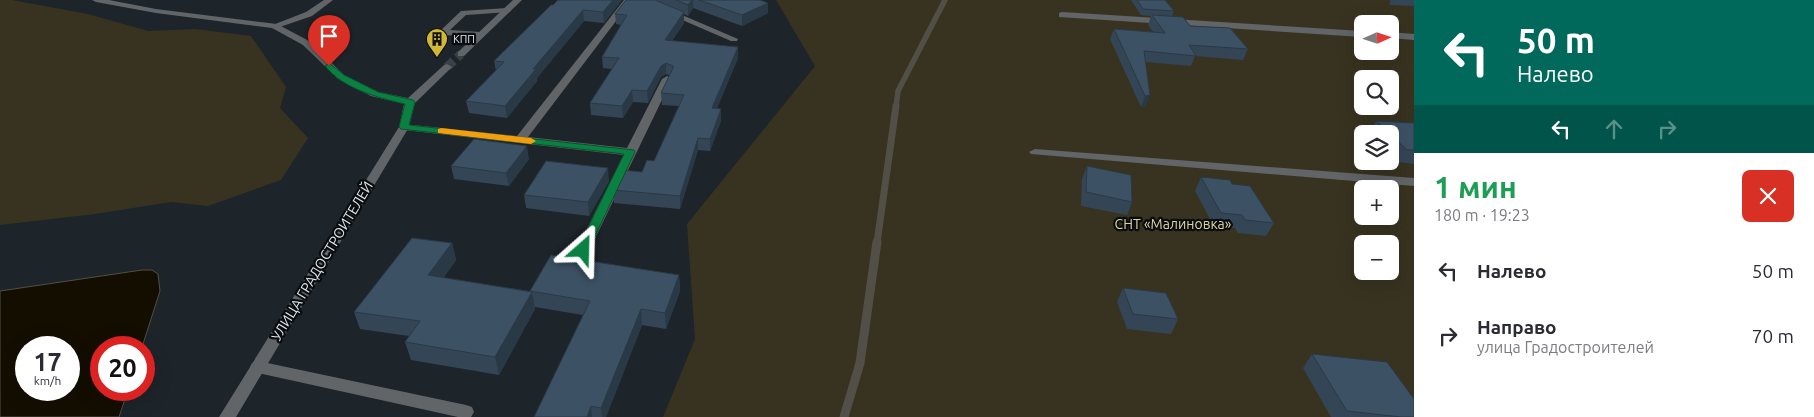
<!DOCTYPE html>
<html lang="ru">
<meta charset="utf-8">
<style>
:root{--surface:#fff;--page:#f7f7f7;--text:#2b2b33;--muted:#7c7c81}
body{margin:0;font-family:Ubuntu,sans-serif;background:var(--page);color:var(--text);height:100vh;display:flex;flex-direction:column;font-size:19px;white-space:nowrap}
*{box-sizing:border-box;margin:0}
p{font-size:16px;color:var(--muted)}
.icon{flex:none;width:28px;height:28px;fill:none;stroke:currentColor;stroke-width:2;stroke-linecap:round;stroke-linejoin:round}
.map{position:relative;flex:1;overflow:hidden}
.drawer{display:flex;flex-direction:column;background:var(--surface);width:400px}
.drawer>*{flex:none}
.banner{background:#00695c;color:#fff;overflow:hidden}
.needle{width:32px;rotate:87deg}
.buttons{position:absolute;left:1354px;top:15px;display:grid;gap:10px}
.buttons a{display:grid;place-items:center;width:45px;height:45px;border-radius:8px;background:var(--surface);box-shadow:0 5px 20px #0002;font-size:25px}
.speed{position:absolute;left:15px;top:336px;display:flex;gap:10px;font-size:25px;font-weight:700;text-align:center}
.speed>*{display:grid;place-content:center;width:65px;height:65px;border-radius:50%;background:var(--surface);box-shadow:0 5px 20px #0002;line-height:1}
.speed small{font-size:12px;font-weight:400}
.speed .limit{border:8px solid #d22;background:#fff;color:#111}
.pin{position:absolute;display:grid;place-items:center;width:42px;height:42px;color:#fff;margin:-51px -21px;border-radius:50% 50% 50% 0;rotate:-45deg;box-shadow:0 0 5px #0007}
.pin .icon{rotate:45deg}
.me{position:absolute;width:55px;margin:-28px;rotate:25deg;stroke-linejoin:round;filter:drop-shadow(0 0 4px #0008)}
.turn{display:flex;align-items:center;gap:18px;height:105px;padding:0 20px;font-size:22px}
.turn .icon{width:65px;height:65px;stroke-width:2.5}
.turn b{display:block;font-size:35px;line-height:42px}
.lanes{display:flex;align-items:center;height:48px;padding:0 20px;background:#0003;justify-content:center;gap:25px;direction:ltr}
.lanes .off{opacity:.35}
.round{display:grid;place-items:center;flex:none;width:52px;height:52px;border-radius:8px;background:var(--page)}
.headline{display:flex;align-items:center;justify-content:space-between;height:85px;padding:0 20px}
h1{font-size:30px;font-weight:600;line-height:38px;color:#1e9e55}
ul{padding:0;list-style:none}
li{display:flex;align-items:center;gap:15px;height:65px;padding:0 20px}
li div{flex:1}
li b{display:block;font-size:19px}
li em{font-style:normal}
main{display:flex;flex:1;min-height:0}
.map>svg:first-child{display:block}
</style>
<main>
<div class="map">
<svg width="1414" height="417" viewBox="0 0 1414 417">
<rect width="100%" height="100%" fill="#1d242a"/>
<g fill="#383320" fill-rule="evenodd">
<path d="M0,0H12L88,14L148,31L195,29L251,36L286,87L280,108L308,138L281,180L208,206L171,202L95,214L0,225Z"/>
<path d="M776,0H1414V417H663L695,339L687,224L815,66ZM1362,24H1390V51H1362ZM1362,79H1390V106H1362ZM1362,134H1390V161H1362ZM1362,189H1390V216H1362ZM1362,244H1390V271H1362Z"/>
</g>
<path fill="#140e00" stroke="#524f46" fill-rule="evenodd" d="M142,270H152L158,274L160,291L142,347L101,348V390H128L119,417H0V291ZM26,348H69V390H26Z"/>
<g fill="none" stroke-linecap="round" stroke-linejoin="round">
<path stroke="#524f46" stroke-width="5.5" d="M896,107L898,91L945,0"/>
<path stroke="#524f46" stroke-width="7" d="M877,243L896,106"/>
<path stroke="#524f46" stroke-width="9" d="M844,417L860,363L877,242"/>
<path stroke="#3a4147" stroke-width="9" stroke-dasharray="9 4.5" stroke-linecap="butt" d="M447,67L461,54"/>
<g fill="#616568" fill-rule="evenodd">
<path d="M324,0H333L312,16L274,29L270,26L306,12Z"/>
<path d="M624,0H632L528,137L627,148L662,79L667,76L672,79L588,253H578L576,250L624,155L404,130L399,127L404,124L517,136Z"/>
<path d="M636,0H647L738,39L737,41H731Z"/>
<path d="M507,8L511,10L510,12L466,15L450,30L480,32L484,35L483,37L443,35L439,32L461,11Z"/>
<path d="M258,361L466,405L472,407L474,412L471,417H458L258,373L252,371L250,367L252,363Z"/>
</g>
<g fill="#616568" fill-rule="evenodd">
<path d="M92,0H109L156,9L277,24L309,41L344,75L378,92L408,98L444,65L447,64L452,67L415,103L409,127L236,417H219L399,127L404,104L371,96L338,79L303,45L272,28L156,13L96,2Z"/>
<path d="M513,0H522L464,56H458V52Z"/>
<path d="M1062,12L1362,31V37L1059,17V13Z"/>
<path d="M1390,32L1414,34V40L1390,38Z"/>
<path d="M1035,149L1414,178V186L1031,154L1029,152Z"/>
</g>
</g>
<g fill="#344656">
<path d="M558,0H622L604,23L584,21L537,78V81L507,118L469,113L466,101L496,71L494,61L553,5Z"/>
<path d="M626,0H760L768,13L742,26L693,8L688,16L684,14V23L672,41L738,47V58L717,108L721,109V121L710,151L698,150L680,209L614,203L613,190L642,172L654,161L679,106L662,105L661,93L670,76L666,74L661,77L648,103L633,102L623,118L591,115L590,103L612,69L603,68L602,57L621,25L616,24L615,14Z"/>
<path d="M1131,0H1165L1174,11L1172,16L1190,26L1248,49L1243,60L1195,56L1191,66L1146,62V106L1141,107L1110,39L1114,29L1153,32L1148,25L1151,16L1141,15Z"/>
<path d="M1390,0H1414V6L1390,5Z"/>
<path d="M1376,121L1414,123V164L1398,162L1390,154V134H1369L1368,133Z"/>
<path d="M529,159L509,186L454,179L451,166Z"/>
<path d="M1087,166L1132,202L1127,215L1081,206L1082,179Z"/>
<path d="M1201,177L1232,184L1274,223L1266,236L1238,233L1235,228L1214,226L1195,191Z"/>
<path d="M609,181L589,216L526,208L524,195Z"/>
<path d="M452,243L456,260L443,278L530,291L679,275L680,291L666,329L642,325L606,417H534L583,315L535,307V309L499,375L411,360L405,342L409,336L360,329L354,312Z"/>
<path d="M1123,288L1178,319L1171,334L1127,329L1117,302Z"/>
<path d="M1312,354L1414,417H1331L1303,368Z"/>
</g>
<g fill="#2a3946">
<path d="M613,0H622L604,23L603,12Z"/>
<path d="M692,0H693V8L688,16V5Z"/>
<path d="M768,3V13L742,26V15Z"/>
<path d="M583,10L584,21L537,78V81L507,118L505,106L533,69Z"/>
<path d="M684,12V23L665,51V40Z"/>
<path d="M738,47V58L712,120V108Z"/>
<path d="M666,63V74L661,77L648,103L647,91L661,66Z"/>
<path d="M632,90L633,102L623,118L622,106Z"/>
<path d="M1150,95L1146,106L1141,107L1145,96Z"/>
<path d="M721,109V121L710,151V139Z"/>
<path d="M698,138V150L680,209V196Z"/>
<path d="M527,146L529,159L509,186L506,173Z"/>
<path d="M608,168L609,181L589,216L588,202Z"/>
<path d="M452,243L456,260L433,293L428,275Z"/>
<path d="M679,275L680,291L666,329L665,313Z"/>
<path d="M532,292L535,309L499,375L495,357Z"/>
<path d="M641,309L642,325L606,417H602L601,408Z"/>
<path d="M591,406L592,417H587Z"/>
</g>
<g fill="#3c5164" stroke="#2a3946">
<path d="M558,0H613L603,12L583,10L533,69H536L505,106L466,101L504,62L494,61L551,5H553Z"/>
<path d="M626,0H655L684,12L665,40L738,47L712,108L721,109L710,139L698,138L680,196L613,190L623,170L642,172L647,160L654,161L684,95L661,93L673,68V66L666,63L661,66L647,91L632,90L622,106L590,103L619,58L602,57L627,15L615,14Z"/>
<path d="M676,0H692L688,5Z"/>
<path d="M699,0H760L768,3L742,15Z"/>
<path d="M1137,0H1165L1174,11L1143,9Z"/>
<path d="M1152,15L1183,17L1190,26L1230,28L1248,49L1189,45L1196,56L1144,51L1150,95L1145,96L1114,29L1165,33Z"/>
<path d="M1376,121L1414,123V150H1407Z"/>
<path d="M474,139L527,146L506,173L451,166Z"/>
<path d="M546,161L608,168L588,202L524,195Z"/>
<path d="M1087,166L1131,175L1132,202L1086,192Z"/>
<path d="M1201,177L1230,180L1232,184L1250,186L1274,223L1245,220L1242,215L1221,213Z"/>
<path d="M412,238L452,243L428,275L532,292L495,357L405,342L420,321L354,312Z"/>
<path d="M551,255L679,275L665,313L641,309L601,408L591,406L587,417H534L590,301L530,291Z"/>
<path d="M1123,288L1166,293L1178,319L1133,314Z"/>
<path d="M1312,354L1387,362L1414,399V417H1401L1347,411Z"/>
</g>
<path fill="#0b8043" stroke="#07532c" d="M329,63L344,75L378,92L413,100L415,102L409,125L634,150L635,152L587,253L583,254L577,250L624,154L401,129L399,127L405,104C376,97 344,89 325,66Z"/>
<path fill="#f59e0b" d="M441,128L531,138L536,141L531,144L438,133V129Z"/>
<defs>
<g id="building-pin" transform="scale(1.125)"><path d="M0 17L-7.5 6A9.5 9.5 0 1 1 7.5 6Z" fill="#d2b736" stroke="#0a0d10"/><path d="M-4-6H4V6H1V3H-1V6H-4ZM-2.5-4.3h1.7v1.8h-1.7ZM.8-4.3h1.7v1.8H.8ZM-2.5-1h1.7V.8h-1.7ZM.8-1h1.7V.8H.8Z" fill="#111"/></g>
</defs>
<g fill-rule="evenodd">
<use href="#building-pin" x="437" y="39"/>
</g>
<g text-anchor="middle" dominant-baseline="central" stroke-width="4.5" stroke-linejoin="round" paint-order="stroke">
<g font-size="11" fill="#e1e6ea" stroke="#0a0d10" text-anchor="start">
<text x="453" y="39">КПП</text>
</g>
<g font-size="14" fill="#dfd39e" stroke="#0a0d10">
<text x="1173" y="224">СНТ «Малиновка»</text>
</g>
<g font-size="14" fill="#e1e6ea" stroke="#0a0d10">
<text transform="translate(322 261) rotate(-59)">УЛИЦА ГРАДОСТРОИТЕЛЕЙ</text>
</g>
</g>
</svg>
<div class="buttons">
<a><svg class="needle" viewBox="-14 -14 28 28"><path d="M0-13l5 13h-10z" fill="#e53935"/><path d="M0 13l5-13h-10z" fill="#7c7c81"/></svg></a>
<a><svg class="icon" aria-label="search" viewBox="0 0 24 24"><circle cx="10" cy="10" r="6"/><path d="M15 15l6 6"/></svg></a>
<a><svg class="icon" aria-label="layers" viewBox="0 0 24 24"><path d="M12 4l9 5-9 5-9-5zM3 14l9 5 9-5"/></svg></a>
<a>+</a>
<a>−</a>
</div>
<div class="speed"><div>17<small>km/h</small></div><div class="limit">20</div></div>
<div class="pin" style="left:329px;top:66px;background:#d93025"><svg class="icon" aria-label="arrive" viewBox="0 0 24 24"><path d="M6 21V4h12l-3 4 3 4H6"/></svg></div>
<svg class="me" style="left:583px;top:250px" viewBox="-20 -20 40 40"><path d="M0-17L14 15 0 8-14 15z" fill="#0b8043" stroke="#fff" stroke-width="4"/></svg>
</div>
<section class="drawer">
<div class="banner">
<div class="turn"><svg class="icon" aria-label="left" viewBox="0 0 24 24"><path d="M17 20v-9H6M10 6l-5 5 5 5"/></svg><div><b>50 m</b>Налево</div></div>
<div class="lanes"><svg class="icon" aria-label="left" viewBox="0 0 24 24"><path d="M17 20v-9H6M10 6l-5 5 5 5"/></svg><svg class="icon off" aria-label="ahead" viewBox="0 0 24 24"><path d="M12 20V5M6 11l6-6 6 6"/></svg><svg class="icon off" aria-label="right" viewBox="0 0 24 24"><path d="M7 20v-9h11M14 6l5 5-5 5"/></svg></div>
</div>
<div class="headline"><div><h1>1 мин</h1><p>180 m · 19:23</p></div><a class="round" style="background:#d93025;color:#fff"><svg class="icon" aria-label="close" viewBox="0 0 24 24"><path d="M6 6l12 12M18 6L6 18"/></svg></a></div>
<ul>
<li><svg class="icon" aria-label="left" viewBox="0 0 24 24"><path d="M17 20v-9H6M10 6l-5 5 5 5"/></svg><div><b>Налево</b></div><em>50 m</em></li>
<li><svg class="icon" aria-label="right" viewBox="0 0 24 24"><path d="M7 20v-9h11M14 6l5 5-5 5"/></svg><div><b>Направо</b><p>улица Градостроителей</p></div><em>70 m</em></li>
</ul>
</section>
</main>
